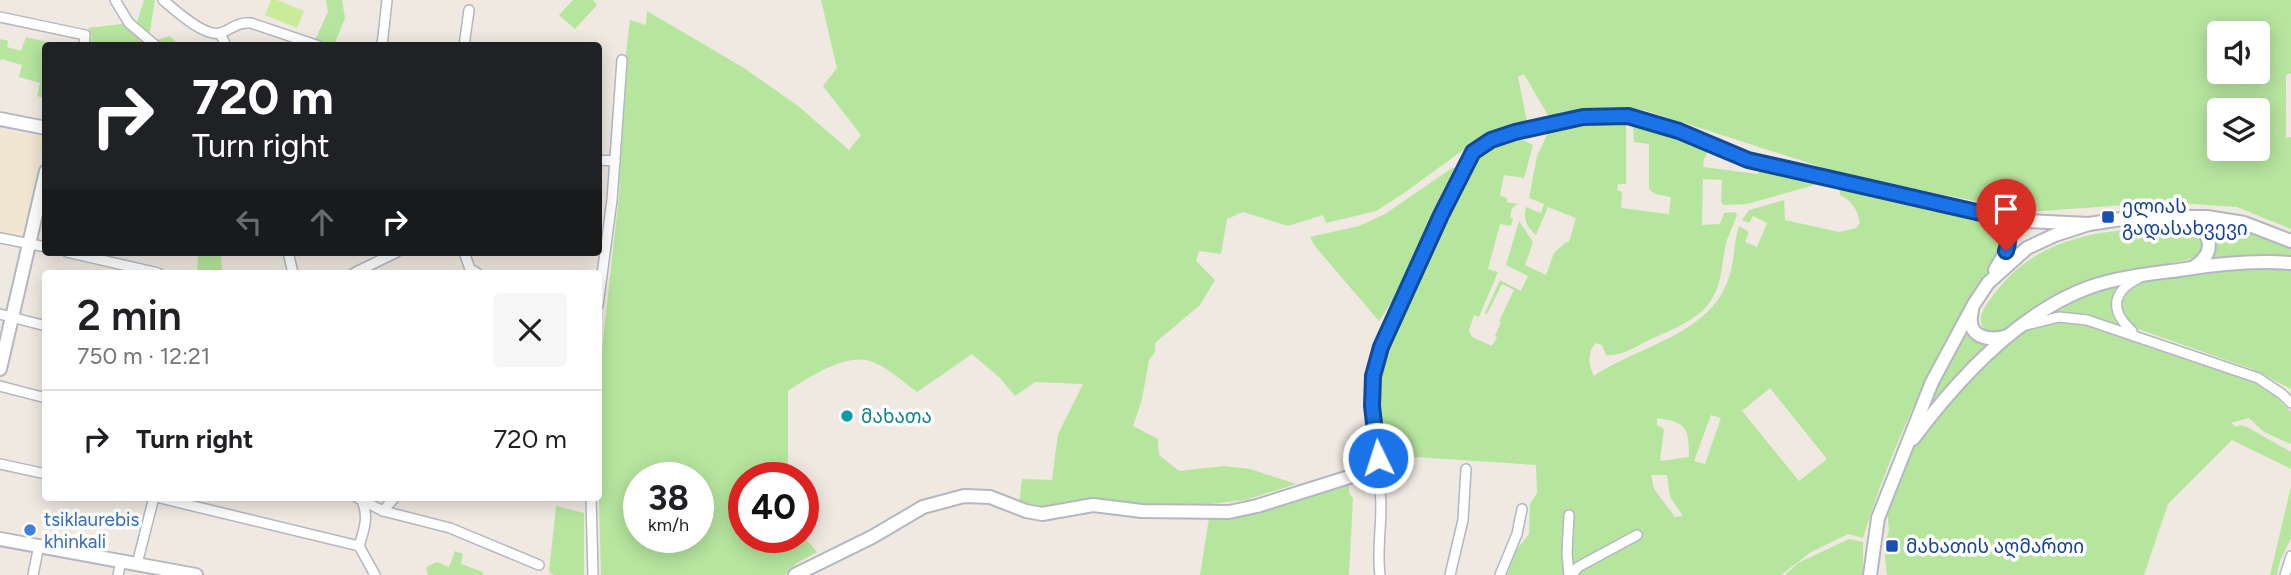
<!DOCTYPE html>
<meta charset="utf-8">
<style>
:root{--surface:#fff;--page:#f6f6f6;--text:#202124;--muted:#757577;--line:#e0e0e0}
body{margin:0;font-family:Figtree,"Noto Sans Georgian",sans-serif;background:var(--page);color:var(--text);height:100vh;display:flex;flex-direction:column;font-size:26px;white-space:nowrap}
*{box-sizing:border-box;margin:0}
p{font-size:23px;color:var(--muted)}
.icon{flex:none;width:38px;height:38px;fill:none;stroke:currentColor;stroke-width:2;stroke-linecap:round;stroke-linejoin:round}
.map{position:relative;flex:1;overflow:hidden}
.panel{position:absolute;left:42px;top:270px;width:560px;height:231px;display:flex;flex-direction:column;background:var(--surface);border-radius:7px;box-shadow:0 4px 18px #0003}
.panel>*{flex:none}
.banner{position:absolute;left:42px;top:42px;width:560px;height:214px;border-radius:7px;box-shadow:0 4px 18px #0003;background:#202124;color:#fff;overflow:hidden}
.controls{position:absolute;left:2207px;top:21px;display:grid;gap:14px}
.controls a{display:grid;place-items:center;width:63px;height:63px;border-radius:7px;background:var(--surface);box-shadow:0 4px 18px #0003;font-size:35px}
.speed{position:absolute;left:623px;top:462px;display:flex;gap:14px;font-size:35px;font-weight:700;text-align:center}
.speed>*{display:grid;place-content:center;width:91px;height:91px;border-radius:50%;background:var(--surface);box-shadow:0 4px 18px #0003;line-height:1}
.speed small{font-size:18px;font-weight:400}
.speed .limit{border:10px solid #d22;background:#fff;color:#111}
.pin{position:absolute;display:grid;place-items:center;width:60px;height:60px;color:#fff;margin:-72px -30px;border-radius:50% 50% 50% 0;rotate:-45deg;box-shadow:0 0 7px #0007}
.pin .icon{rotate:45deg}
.me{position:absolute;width:77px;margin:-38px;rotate:356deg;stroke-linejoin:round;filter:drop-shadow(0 0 5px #0008)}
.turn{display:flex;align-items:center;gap:24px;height:147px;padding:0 35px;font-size:32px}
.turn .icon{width:91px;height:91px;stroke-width:2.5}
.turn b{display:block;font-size:49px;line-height:60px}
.lanes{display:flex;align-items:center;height:66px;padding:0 35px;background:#0003;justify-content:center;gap:35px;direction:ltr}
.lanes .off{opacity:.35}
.round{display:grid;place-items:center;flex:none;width:74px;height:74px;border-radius:7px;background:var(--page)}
.overview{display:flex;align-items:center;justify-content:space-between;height:119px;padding:0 35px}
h1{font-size:42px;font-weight:600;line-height:52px}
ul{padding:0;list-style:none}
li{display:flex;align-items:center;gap:21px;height:98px;padding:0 35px;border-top:2px solid var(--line)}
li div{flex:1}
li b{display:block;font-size:26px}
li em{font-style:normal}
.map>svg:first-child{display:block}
</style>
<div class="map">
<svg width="2291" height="575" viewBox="0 0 2291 575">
<rect width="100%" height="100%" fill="#efe9e1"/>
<path fill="#f0e6d1" d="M0,129L44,138L23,241L0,236Z"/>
<g fill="#b6e59e" fill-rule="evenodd">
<path d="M144,0H155L149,36L157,40L170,36L179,45H160L151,40L142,45H90L92,37L88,28L121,24L124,21L129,27L137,22Z"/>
<path d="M326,0H342L345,18L334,45L315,40L328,12Z"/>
<path d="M573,0H593L597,5L575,29L559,15Z"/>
<path d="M821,0H2291V73L2286,75V138L2291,137V229L2237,207L2165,202L2030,212L1846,175L1644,110L1594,108L1549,117L1524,74L1518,77L1527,122L1474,142L1404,193L1376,211L1326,223L1323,215L1288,226L1243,212L1227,219L1221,254L1199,251L1196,261L1215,280L1200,305L1155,343V352L1149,360L1142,399L1133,426L1158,439L1159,455L1179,471L1224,466L1250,469L1296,484L1245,500L1176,508L1130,505L1106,500L1069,502L1046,509L1019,505L1022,479L1052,480L1058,434L1083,384L1035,382L1015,396L1000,378L972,354L917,392C903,382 890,369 875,363C848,350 810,377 788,391V478H744V537L803,536L817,552L797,563L785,575H601L598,466L602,349L619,196L625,62L630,20L646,25L647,11L744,68L798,106L849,150L861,135L823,86L837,68ZM2219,33H2258V72H2219ZM2219,110H2258V149H2219ZM639,478H698V537H639Z"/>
<path d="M26,37L59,45L46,46L45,98L37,96L40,83L19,77L22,65L1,59L0,62V39L8,41L7,47L21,51Z"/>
<path d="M1593,120L1619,121L1626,125V184H1618L1617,190L1622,192L1621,208L1669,214L1671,197L1655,194L1649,189V144L1634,142L1633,126L1646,124L1710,148L1704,159L1703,167L1757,174L1759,171L1821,183L1747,204L1723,205L1721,201L1722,180L1703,179L1702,225L1720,224L1724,213L1735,212L1737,215C1734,223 1730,232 1727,240C1720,265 1724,290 1703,310C1689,323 1669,331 1651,339C1639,345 1621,357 1606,355L1602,345L1596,343C1587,351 1588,366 1594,376C1638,346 1709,335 1728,280C1735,263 1733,244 1739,226L1749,232L1745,242L1757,247L1767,223L1753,216L1749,223L1742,220L1749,210L1784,200L1785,220L1839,232L1856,228L1860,223C1857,209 1853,202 1840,195L1839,186L1989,218L2005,240C1992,268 1973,292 1958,319C1920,388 1886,462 1863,538L1848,534L1811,552L1781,575H1572L1578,567L1648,526L1577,563L1569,575H1507L1516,550L1529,534L1530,504L1537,493L1536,465L1385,455L1378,387L1380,370L1387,344L1472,163L1488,150L1517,137L1533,145L1524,178L1504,175L1500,196L1507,198V202L1518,204L1512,208L1510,217L1513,219L1511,226L1500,224L1488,269L1498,272L1479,317L1474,315L1469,330L1472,337L1492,346L1497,337L1495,336L1501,322L1499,321L1514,290L1502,284L1487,314L1485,313L1500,280L1521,291L1528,276L1506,265L1519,221L1533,242L1525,265L1546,275L1554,253L1566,242H1569L1576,218L1548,207L1536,235C1527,227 1523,219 1526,207L1541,213L1544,204L1529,198L1537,156L1549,131ZM1770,388L1827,459L1799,481L1742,411ZM1711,415L1721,418L1705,464L1694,461ZM1657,418C1687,422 1689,428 1689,457L1660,461L1664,429L1657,425ZM1651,475H1667L1670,497L1683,516L1675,517L1654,489Z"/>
<path d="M1452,168H1455L1452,178L1403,285L1379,321L1314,245L1310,237L1359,226L1385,214Z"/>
<path d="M2205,223L2291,237V258L2209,260C2216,246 2215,236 2205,223Z"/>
<path d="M2149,228C2168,229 2219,224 2196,258L2125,272L2058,295L2026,313L2003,331L1989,333C1976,323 1980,313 1989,301C2029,243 2083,232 2149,228Z"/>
<path d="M198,252H228L229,255L221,256L222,273H197Z"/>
<path d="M2246,268L2291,269V389L2252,369L2138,329C2129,323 2119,317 2120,304C2120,297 2129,286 2136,283C2164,271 2214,271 2246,268Z"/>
<path d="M2119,283L2111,305L2118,321L2127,331L2074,314L2050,315L2080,296Z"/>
<path d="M2075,319L2118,333L2257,384L2272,393L2291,412V444L2264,432L2249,418L2231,423L2236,427L2240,425L2247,427L2291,452V469L2232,440L2168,504L2144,575H1887L1885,557L1886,539L1889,531L1887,509L1899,469L1940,405L1997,351L2031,328L2044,322Z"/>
<path d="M1966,325C1973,336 1979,346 1993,346L1919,422Z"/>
<path d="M1349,477V493L1353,498L1349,575H1200L1210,512Z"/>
<path d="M2291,487V538L2280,561L2277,575H2270Z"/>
<path d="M556,506L584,513V575H554L549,572Z"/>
<path d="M1849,539L1863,542V575H1785L1798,563Z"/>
<path d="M455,551L463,554L461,564L483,572L482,575H428L426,567L437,562L449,567Z"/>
</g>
<path fill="#c9ec9a" d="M271,0H277L304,11L297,28L265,15Z"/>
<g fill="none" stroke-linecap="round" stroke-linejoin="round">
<g stroke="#b4b7c1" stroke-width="12">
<g id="street">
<path d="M115,0L129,23L156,46"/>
<path d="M163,0C175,10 204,37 220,33C233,30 234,22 251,23L319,46"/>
<path d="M0,17L85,35L84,46"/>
<path d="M220,33L226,46"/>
<path d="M382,46L387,0"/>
<path d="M464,46L469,10"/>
<path d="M598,160L615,161"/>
<path d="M0,238L46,247"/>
<path d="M67,252L158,273"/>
<path d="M288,252L293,273"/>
<path d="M464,252L470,269L477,273"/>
<path d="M354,273L397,252"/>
<path d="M598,305L612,200L622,60"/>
<path d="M0,314L46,326"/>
<path d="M2026,325L2059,317L2087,320L2258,378L2282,394L2291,403"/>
<path d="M2132,331C2110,311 2111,292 2139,278"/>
<path d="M0,386L46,398"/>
<path d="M0,464L46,474"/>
<path d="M1373,466C1389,499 1375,539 1380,575"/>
<path d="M156,497L359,546"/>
<path d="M356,497L383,511L450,528L539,565"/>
<path d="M591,497L593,575"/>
<path d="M362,501C369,517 364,530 359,546L375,575"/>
<path d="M383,511L395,497"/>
<path d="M1569,515L1567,553L1569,575"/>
<path d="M137,564L154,497"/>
<path d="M33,575L39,545"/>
<path d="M118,575L121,562"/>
<path d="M1450,575L1463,520L1466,469"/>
<path d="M1500,575L1517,534L1522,509"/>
<path d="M1572,575L1578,567L1637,535"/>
<path d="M2285,575L2291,556"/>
</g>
</g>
<g stroke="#b4b7c1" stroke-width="16">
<g id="secondary">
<path d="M0,119L46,128"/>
<path d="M1994,216C2015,239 2010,245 1995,270"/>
<path d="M2186,219C2210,229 2219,251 2194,267"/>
<path d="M1972,311C1965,337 1988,342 2008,336"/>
<path d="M0,369L46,171"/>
<path d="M1913,439C1957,380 2018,313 2090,287C2118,277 2149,274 2179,270C2216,264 2253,260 2291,263"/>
<path d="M0,539L196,575"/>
<path d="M795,575L872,537L923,507L964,496L990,497L1026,511L1042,514L1093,505L1142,511L1229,512L1257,506L1365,472L1373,466L1378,458L1372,406L1373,376L1381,347L1441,215L1473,152L1491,140L1515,132L1583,117L1628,116L1679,131L1748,160L1994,216L2027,221L2089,224"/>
<path d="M1870,575L1878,518L1932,382L1974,304L1988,283L2027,248L2055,235L2089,224L2128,218L2162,217H2207L2244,223L2291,241"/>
</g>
</g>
<use href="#street" stroke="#fff" stroke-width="9"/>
<use href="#secondary" stroke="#fff" stroke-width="12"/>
</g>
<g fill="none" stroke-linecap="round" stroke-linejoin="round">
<g stroke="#114b97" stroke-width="18">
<path id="route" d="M1378,458L1372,406L1373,376L1381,347L1441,215L1473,152L1491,140L1515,132L1583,117L1628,116L1679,131L1748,160L1994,216C2005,228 2012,235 2006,251"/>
</g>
<use href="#route" stroke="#1a73e8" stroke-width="12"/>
</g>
<g fill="#1a4fb4" stroke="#fff" stroke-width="2.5">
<rect x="2101" y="210" width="14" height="14" rx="3.5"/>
<rect x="1885" y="539" width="14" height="14" rx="3.5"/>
</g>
<circle fill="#0f9aa8" stroke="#fff" stroke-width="2.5" cx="847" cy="416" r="7"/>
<circle fill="#3f7fe0" stroke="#fff" stroke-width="2.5" cx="30" cy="530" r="7"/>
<g text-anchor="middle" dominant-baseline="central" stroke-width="7" stroke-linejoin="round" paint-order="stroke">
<g font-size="19" fill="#164399" stroke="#fff" text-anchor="start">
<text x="2122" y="206">ელიას<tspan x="2122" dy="22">გადასახვევი</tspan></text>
<text x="1906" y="546">მახათის აღმართი</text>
</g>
<g font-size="19" fill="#0d838f" stroke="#fff" text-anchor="start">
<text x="861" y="416">მახათა</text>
</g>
<g font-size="19" fill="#366cbe" stroke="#fff" text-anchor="start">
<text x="44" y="519">tsiklaurebis<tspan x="44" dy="22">khinkali</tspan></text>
</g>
</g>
</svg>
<div class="controls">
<a><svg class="icon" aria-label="sound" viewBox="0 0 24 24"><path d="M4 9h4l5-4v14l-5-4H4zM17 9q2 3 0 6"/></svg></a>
<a><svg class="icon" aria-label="layers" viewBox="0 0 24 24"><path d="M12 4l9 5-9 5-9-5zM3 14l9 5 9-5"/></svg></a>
</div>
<div class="speed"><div>38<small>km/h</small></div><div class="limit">40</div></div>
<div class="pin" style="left:2006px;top:251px;background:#d93025"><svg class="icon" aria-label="arrive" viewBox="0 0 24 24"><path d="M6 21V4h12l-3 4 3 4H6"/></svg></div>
<svg class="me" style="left:1378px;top:458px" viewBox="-20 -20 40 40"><circle r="17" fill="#1a73e8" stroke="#fff" stroke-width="3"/><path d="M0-11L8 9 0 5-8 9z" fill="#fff"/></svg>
<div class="banner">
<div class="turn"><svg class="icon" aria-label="right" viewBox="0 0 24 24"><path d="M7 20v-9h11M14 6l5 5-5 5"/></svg><div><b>720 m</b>Turn right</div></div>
<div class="lanes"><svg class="icon off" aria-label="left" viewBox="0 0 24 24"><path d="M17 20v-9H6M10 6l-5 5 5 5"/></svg><svg class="icon off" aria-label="ahead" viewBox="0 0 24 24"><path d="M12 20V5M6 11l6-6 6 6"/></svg><svg class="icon" aria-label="right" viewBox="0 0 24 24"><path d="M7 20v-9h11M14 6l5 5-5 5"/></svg></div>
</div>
<section class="panel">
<div class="overview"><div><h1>2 min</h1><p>750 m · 12:21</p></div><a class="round"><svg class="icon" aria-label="close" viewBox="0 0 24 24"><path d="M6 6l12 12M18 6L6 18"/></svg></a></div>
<ul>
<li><svg class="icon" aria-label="right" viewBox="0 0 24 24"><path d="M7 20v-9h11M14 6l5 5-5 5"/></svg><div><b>Turn right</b></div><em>720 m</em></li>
</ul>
</section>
</div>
